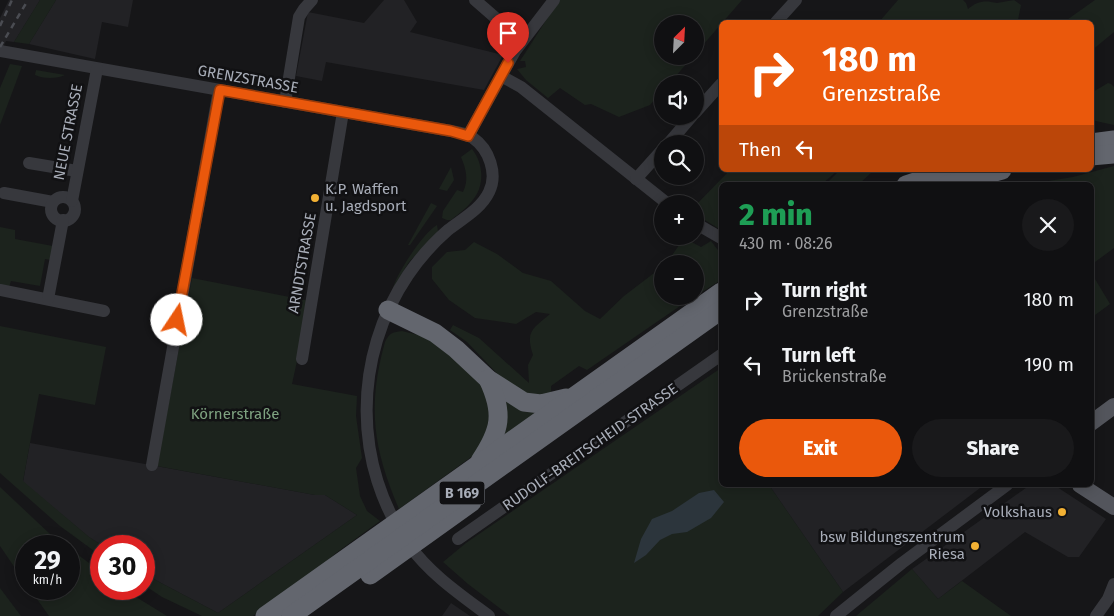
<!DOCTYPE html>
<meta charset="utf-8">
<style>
:root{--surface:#101012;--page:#19191b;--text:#f1f3f6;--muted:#9c9d9f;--line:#303032;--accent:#ea580c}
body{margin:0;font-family:"Fira Sans",sans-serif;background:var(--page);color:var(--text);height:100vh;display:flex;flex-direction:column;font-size:19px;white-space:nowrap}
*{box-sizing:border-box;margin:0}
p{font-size:16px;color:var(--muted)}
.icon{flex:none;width:28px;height:28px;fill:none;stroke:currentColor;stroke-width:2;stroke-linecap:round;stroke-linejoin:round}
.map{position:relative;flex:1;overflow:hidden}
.sheet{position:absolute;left:719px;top:182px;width:375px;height:305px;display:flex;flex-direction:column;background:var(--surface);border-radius:8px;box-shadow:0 2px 12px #0003,0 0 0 1px var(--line)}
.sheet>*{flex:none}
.banner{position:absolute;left:719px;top:20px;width:375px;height:152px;border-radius:8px;box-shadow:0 2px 12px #0003,0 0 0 1px var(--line);background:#ea580c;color:#fff;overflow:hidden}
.needle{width:32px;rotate:24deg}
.tools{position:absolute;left:654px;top:15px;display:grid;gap:10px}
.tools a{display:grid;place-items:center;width:50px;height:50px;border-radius:50%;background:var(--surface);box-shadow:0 2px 12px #0003,0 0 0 1px var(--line);font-size:25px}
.speed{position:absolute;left:15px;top:535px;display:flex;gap:10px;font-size:25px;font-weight:700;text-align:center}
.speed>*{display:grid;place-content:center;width:65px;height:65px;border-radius:50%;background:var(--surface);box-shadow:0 2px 12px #0003,0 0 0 1px var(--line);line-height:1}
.speed small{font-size:12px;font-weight:400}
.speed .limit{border:8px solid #d22;background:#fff;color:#111}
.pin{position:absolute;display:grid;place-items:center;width:42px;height:42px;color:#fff;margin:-51px -21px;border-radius:50% 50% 50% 0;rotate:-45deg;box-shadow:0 0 5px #0007}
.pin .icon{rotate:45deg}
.me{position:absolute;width:55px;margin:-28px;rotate:11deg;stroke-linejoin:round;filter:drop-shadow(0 0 4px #0008)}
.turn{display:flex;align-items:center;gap:18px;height:105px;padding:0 20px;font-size:22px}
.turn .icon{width:65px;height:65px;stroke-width:2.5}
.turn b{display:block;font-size:35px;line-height:42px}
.then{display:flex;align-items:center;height:48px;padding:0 20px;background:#0003;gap:10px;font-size:19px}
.round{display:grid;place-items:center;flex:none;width:52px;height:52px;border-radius:26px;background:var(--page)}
.summary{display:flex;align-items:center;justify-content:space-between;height:85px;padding:0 20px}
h1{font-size:30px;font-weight:800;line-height:38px;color:#1e9e55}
.button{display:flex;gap:10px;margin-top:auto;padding:10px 20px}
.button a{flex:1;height:58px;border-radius:30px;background:var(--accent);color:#fff;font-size:20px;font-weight:800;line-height:58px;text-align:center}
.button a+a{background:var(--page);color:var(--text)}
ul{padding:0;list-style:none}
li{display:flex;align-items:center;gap:15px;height:65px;padding:0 20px}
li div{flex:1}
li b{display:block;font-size:19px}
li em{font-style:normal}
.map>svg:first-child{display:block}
</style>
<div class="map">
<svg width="1114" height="616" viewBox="0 0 1114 616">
<rect width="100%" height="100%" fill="#161618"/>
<g fill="#222225">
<path d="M9,0H40L14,42L6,41L0,54V18Z"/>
<path d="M56,0H133L128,27L102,22L95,59L29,44Z"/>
<path d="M384,0H404L417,22L410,32L503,55L484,90L326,62L322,81L296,76L308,12L364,23Z"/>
<path d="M30,443L315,495H325L357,515L218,613L144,574V546H103L89,537L23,482Z"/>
<path d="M769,485H984L843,592Z"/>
<path d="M1030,485H1054L1106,519L1079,557H1068L1025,532L938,599L912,569Z"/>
<path d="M451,603L470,616H442Z"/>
</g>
<g fill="#1c231d">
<path d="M40,0H56L29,44L14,42Z"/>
<path d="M559,0H742L695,54V24H662V56H693L669,84H662V91L650,105L619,117L591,104L585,105L560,88L548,98L526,80L517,69L526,67L525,61H520Z"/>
<path d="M898,0H963L966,3L968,9C977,1 985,0 997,3L1014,0L1021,5L1018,20L1020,22H879Z"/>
<path d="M1095,0H1114V32L1091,51V22H1064Z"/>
<path d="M10,64L22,66L0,125V88Z"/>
<path d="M36,70L65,75C57,79 43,79 35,75Z"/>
<path d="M1108,83L1111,84L1114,87V125L1091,120V93Z"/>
<path d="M472,149C484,164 485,187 472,201C466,209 458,214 451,220H447L442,218L443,211L457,190L463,192C469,180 466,169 461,157Z"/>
<path d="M1114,166V248L1091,265V185H1024L1073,177Z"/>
<path d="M451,167L454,180L447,191L439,189Z"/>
<path d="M730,170H838L821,185H721V230L695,214V206Z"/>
<path d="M840,170H874L858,185H825Z"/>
<path d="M431,203L437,206L410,245H408Z"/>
<path d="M437,225L438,231L409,262L393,288C397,273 423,233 437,225Z"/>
<path d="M0,227L15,230V239L53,246L52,260L45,259L40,286L11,281L9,287L0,285Z"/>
<path d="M684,238L701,247L711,241L717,249L721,252V280L680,306L587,370L579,366L551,386V395L530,398L507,384L467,342L450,330L453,325L479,338L529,383L528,365L533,355C525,330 533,329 550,314L536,312L516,324L475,318L449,300L432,279V267L447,252L465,250L474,242L497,254L523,273L551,281L585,311L600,319L624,296L662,267V296H695V264H666Z"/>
<path d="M1092,274L1110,304L1091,318V275Z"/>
<path d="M192,278L310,301L292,384L357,396L356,416L362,458L356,468L360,496L367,511L380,521L336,553L319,569L253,616H202L162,597L144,585V574L218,613L357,515L325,495H315L157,466Z"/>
<path d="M0,326L106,347L95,405L39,394L23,481L89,537L103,546H101V556L60,526L0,473Z"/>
<path d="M402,331L431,338L481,381L495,423L474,455L399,509C373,449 367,406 385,342C389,333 393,332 402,331Z"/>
<path d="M721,368V485H769L843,592L818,616H510L468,584L443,562L466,543Z"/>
<path d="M502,401L553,406L496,446Z"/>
<path d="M0,487L51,535L66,546H26V584L0,546Z"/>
<path d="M69,548L101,572V589H123L167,616H49L30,589H69Z"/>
<path d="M912,569L938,599L962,581L1011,616H856Z"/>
<path d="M0,588L21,616H0Z"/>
</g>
<path fill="#2c353c" d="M714,490L724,502L711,518L687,532L672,534L660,540L646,555L634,563L641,539L652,519L672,511L699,493Z"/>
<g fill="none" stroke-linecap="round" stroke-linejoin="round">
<g stroke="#37383d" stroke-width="12">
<path d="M475,0L522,41"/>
<path d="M776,22L796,0"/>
<path d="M0,51L451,131C459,132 466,134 473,138C489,149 498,174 489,192C481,209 462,219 448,230C433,243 419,259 408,275C353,356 352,466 410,546C430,574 461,595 489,616"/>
<path d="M501,76L521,87L668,204"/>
<path d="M285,102L299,17L304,9L312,0"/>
<path d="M695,113L721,84"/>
<path d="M468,136L515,51L554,0"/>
<path d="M668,144L692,116"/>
<path d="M29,163L77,171"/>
<path d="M636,179L662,150"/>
<path d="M4,193L53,202"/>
<circle cx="63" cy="209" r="12"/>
<path d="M72,201L97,69"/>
<path d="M695,223L721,238"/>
<path d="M0,290L104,311"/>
<path d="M48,299L63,220"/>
<path d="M302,359L343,112"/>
<path d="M152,465L219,90"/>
<path d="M458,539L721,355"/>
<path d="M836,616L902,563L1007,485"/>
<path d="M1096,616L1108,599L1114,584"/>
</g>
<g stroke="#53555c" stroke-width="16">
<path d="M1091,423L1114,406"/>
<path d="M1080,485L1114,507"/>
</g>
<g stroke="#63666e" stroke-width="19">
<path d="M1091,143L1114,140"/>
<path d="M1091,156L1114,154"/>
<path d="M906,185L951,170"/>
<path d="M947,185L1002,170"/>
<path d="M388,310L435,333L456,349L488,379L524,402L541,404L566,398"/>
<path d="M480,461C501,430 504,413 488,379"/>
<path d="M370,575L472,502"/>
<path d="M265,616L721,292"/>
<path d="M291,616L721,310"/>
</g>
<g stroke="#4a4c52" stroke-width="2.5" stroke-dasharray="6 5" stroke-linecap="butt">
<path d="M0,26L12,0"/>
<path d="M0,47L28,0"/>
</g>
</g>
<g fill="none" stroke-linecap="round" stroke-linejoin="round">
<g stroke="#983908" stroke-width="12">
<path id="route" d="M177,320L220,90L451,131L468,136L508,63"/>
</g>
<use href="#route" stroke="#ea580c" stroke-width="9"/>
</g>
<g fill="#f2b134" stroke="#111113" stroke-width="2">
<circle cx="315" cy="198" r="5"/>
<circle cx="1062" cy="512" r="5"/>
<circle cx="975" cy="546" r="5"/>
</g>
<g text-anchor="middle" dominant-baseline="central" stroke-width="5" stroke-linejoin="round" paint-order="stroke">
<rect fill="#111113" stroke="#7b7e86" stroke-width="1" x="439.5" y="481.5" width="45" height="23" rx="4"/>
<g font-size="14" font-weight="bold" fill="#a8adb8">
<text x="462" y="493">B 169</text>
</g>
<g font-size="15" fill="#a8adb8" stroke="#111113">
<text transform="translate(248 79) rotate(10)">GRENZSTRASSE</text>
<text transform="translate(68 132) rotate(-79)">NEUE STRASSE</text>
<text transform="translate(302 263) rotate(-80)">ARNDTSTRASSE</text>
<text transform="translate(590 447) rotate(-35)">RUDOLF-BREITSCHEID-STRASSE</text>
</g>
<g font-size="15" fill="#a8adb8" stroke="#111113" text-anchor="end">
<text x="325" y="189" text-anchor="start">K.P. Waffen<tspan x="325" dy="17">u. Jagdsport</tspan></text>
<text x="1052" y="512">Volkshaus</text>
<text x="965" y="537">bsw Bildungszentrum<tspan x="965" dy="17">Riesa</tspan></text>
</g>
<g font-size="15" fill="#7fa381" stroke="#111113">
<text x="235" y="414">Körnerstraße</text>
</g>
</g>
</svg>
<div class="tools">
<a><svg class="needle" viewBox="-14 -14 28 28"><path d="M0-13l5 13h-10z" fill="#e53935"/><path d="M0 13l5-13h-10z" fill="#9c9d9f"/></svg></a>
<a><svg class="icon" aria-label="sound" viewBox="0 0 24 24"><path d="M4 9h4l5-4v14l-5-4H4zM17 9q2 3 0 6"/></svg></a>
<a><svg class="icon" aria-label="search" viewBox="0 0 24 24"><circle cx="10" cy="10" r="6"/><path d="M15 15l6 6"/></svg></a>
<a>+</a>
<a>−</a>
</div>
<div class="speed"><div>29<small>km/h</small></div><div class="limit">30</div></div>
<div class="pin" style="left:508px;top:63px;background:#d93025"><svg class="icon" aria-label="arrive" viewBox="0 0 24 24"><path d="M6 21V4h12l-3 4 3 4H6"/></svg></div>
<svg class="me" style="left:177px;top:320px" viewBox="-20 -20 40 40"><circle r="19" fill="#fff"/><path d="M0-13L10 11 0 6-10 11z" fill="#ea580c"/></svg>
<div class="banner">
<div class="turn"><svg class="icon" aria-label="right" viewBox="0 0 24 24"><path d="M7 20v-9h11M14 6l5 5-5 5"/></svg><div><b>180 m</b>Grenzstraße</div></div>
<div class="then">Then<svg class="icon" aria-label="left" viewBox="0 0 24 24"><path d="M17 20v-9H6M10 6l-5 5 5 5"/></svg></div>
</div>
<section class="sheet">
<div class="summary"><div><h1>2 min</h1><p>430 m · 08:26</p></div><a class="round"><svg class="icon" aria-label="close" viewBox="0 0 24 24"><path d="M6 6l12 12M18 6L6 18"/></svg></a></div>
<ul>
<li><svg class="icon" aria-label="right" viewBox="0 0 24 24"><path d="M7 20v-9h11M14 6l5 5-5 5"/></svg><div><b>Turn right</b><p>Grenzstraße</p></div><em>180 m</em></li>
<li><svg class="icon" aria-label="left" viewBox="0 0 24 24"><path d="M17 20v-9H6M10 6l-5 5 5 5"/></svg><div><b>Turn left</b><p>Brückenstraße</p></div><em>190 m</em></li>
</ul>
<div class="button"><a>Exit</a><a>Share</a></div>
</section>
</div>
